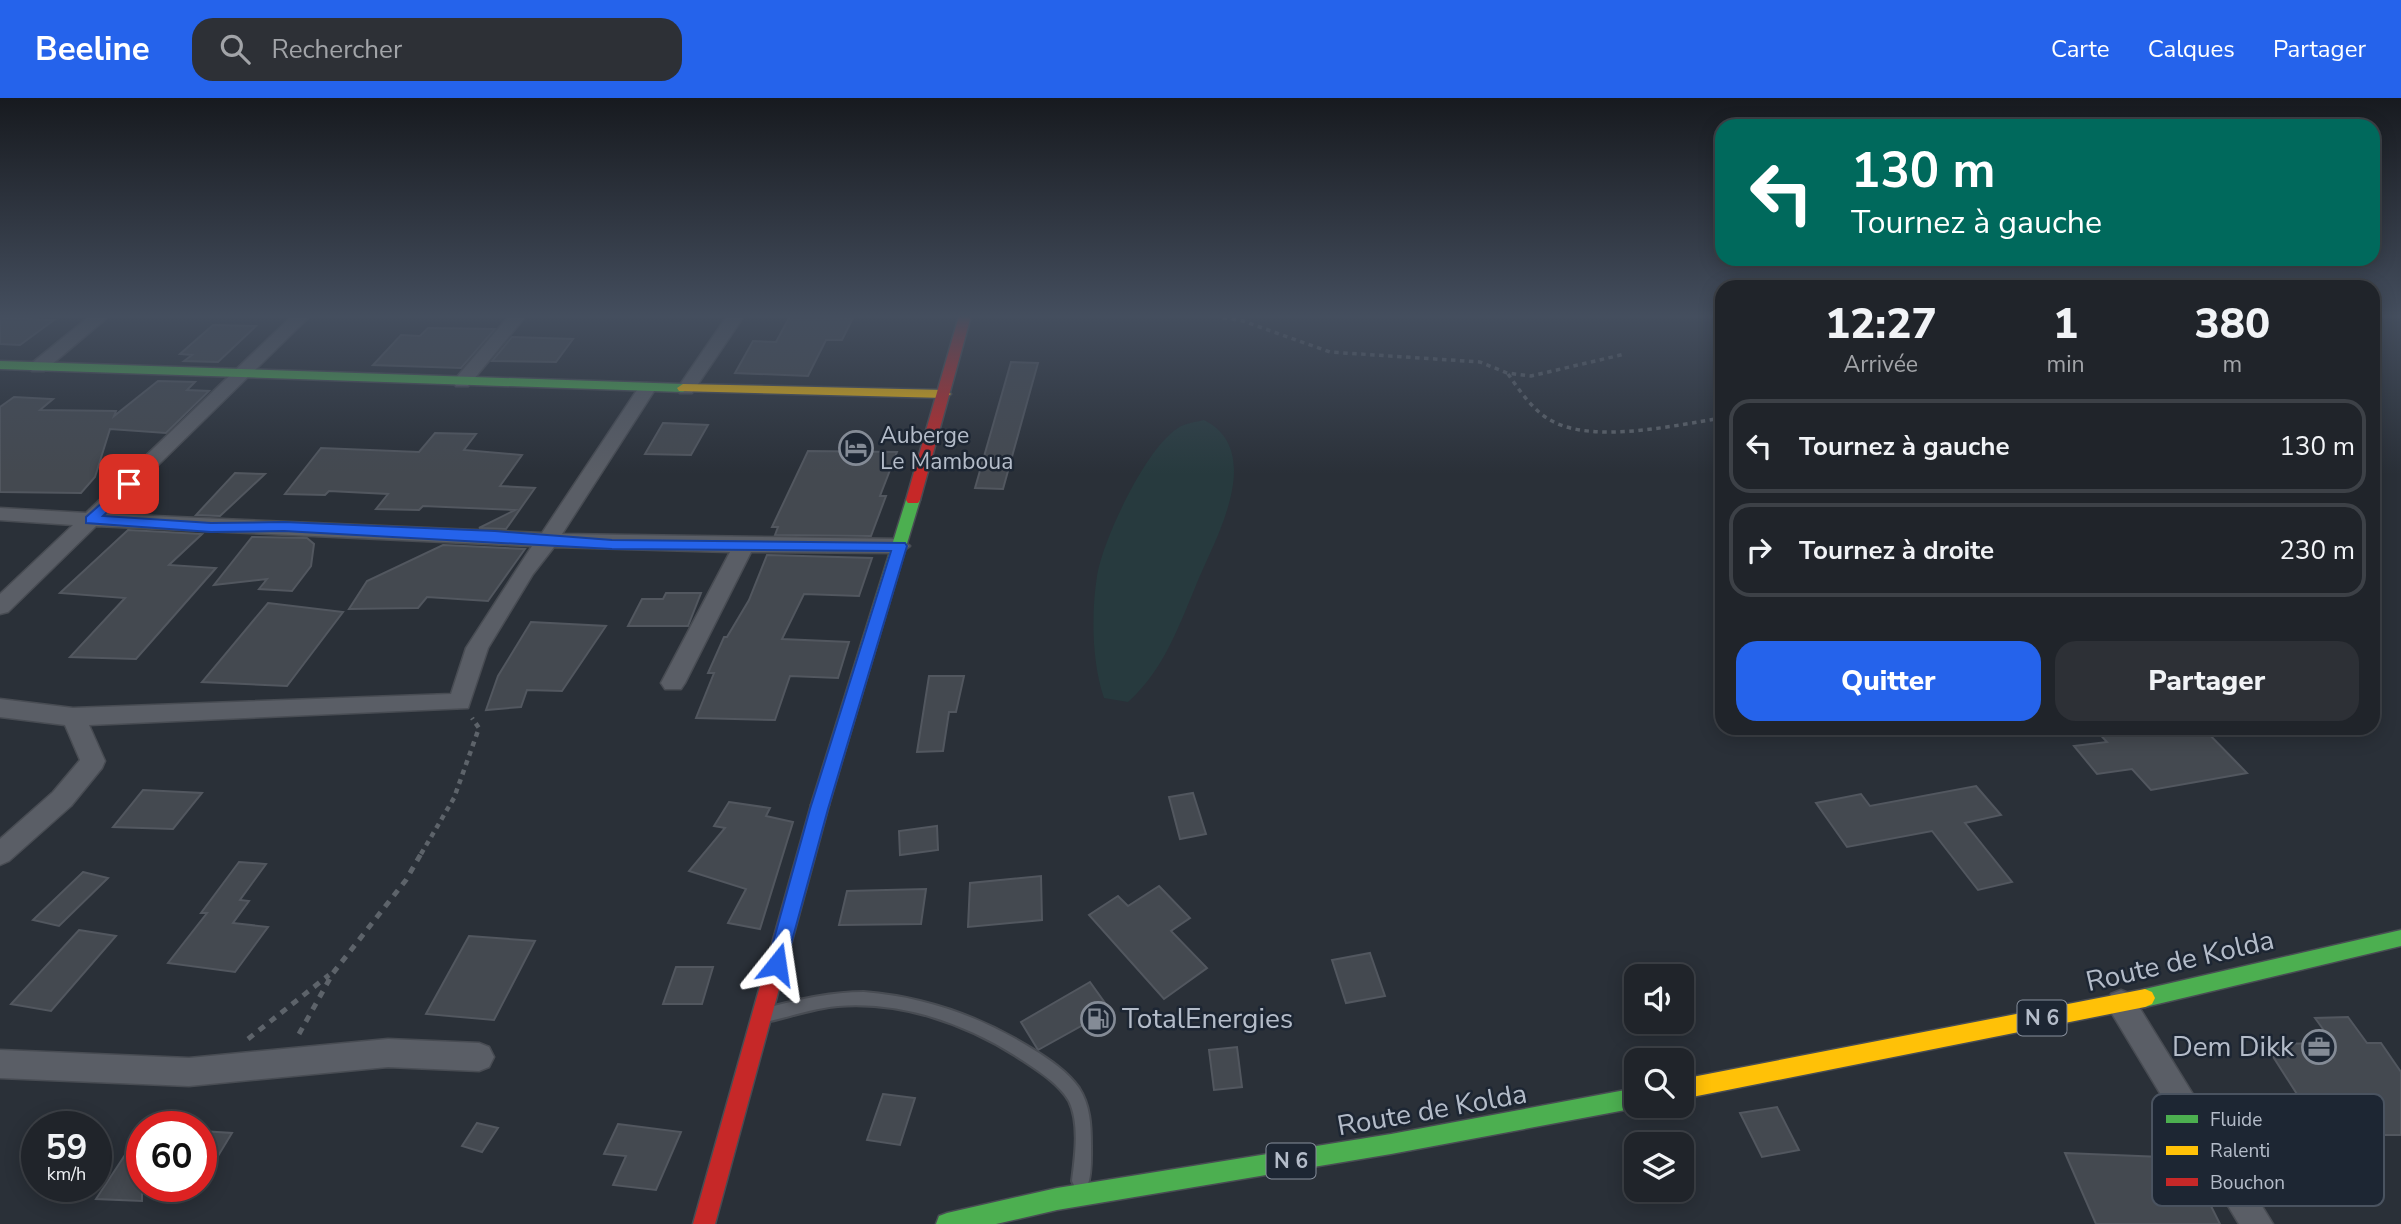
<!DOCTYPE html>
<html lang="fr">
<meta charset="utf-8">
<style>
:root{--surface:#20242a;--page:#2d3036;--text:#f1f3f6;--muted:#a2a4a8;--line:#3d4147;--accent:#2563eb}
body{margin:0;font-family:"Nunito Sans",sans-serif;background:var(--page);color:var(--text);height:100vh;display:flex;flex-direction:column;font-size:26px;white-space:nowrap}
*{box-sizing:border-box;margin:0}
p{font-size:23px;color:var(--muted)}
.icon{flex:none;width:38px;height:38px;fill:none;stroke:currentColor;stroke-width:2;stroke-linecap:round;stroke-linejoin:round}
.map{position:relative;flex:1;overflow:hidden}
.sheet{position:absolute;left:1715px;top:182px;width:665px;height:455px;display:flex;flex-direction:column;background:var(--surface);border-radius:21px;box-shadow:0 4px 18px #0003,0 0 0 2px var(--line)}
.sheet>*{flex:none}
.banner{position:absolute;left:1715px;top:21px;width:665px;height:147px;border-radius:21px;box-shadow:0 4px 18px #0003,0 0 0 2px var(--line);background:#00695c;color:#fff;overflow:hidden}
.tools{position:absolute;left:1624px;top:866px;display:grid;gap:14px}
.tools a{display:grid;place-items:center;width:70px;height:70px;border-radius:14px;background:var(--surface);box-shadow:0 4px 18px #0003,0 0 0 2px var(--line);font-size:35px}
.speed{position:absolute;left:21px;top:1013px;display:flex;gap:14px;font-size:35px;font-weight:700;text-align:center}
.speed>*{display:grid;place-content:center;width:91px;height:91px;border-radius:50%;background:var(--surface);box-shadow:0 4px 18px #0003,0 0 0 2px var(--line);line-height:1}
.speed small{font-size:18px;font-weight:400}
.speed .limit{border:10px solid #d22;background:#fff;color:#111}
.pin{position:absolute;display:grid;place-items:center;width:60px;height:60px;color:#fff;margin:-30px;border-radius:14px;box-shadow:0 4px 10px #0006}
.me{position:absolute;width:77px;margin:-38px;rotate:15deg;stroke-linejoin:round;filter:drop-shadow(0 0 5px #0008)}
.turn{display:flex;align-items:center;gap:24px;height:147px;padding:0 21px;font-size:32px}
.turn .icon{width:91px;height:91px;stroke-width:2.5}
.turn b{display:block;font-size:49px;line-height:60px}
.eta{display:flex;justify-content:space-evenly;align-items:center;height:119px;text-align:center}
.eta b{font-size:42px;font-weight:800;line-height:49px}
.action{display:flex;gap:14px;margin-top:auto;padding:14px 21px}
.action a{flex:1;height:80px;border-radius:21px;background:var(--accent);color:#fff;font-size:28px;font-weight:800;line-height:80px;text-align:center}
.action a+a{background:var(--page);color:var(--text)}
ul{padding:0;list-style:none}
li{display:flex;align-items:center;gap:21px;height:94px;margin:0 14px 10px;padding:0 7px;border:4px solid var(--line);border-radius:21px}
li div{flex:1}
li b{display:block;font-size:26px}
li em{font-style:normal}
header{display:flex;align-items:center;gap:42px;box-sizing:border-box;height:98px;padding:0 35px;background:var(--accent);color:#fff}
header strong{font-size:33px}
nav{display:flex;gap:38px;margin-inline-start:auto;font-size:24px}
.search{width:490px;height:63px;background:var(--page);display:flex;align-items:center;gap:18px;box-sizing:border-box;padding:0 24px;border-radius:21px;color:var(--muted);font-size:26px}
.map>svg:first-child{display:block}
</style>
<header>
<strong>Beeline</strong>
<div class="search"><svg class="icon" aria-label="search" viewBox="0 0 24 24"><circle cx="10" cy="10" r="6"/><path d="M15 15l6 6"/></svg>Rechercher</div>
<nav><a>Carte</a><a>Calques</a><a>Partager</a></nav>
</header>
<div class="map">
<svg width="2401" height="1126" viewBox="0 0 2401 1126">
<rect width="100%" height="100%" fill="#2a3038"/>
<path fill="#273a3e" d="M1204,322C1265,353 1217,438 1199,480C1180,525 1165,571 1128,604L1104,600C1092,565 1091,516 1097,478C1103,441 1146,350 1178,330C1185,325 1196,324 1204,322Z"/>
<g fill="#444950" stroke="#52575f" stroke-width="2">
<path d="M790,218L853,220L842,242H826L808,278L735,275L753,243L776,244Z"/>
<path d="M0,220L54,222L20,247L0,246Z"/>
<path d="M213,227L256,228L218,264L184,263L192,257L180,256Z"/>
<path d="M428,230L495,231L461,270L373,267L401,237L420,238Z"/>
<path d="M512,239L573,241L556,264L492,263Z"/>
<path d="M1011,264L1038,265L1003,391L975,390Z"/>
<path d="M158,283L195,284L187,292L209,293L166,335L110,331L95,379L81,395L0,394V309L14,299L53,301L40,312L116,313L114,318Z"/>
<path d="M663,325L708,327L691,357L645,356Z"/>
<path d="M435,335L476,336L464,352L522,357L500,388L535,390L506,431L479,430L515,412L423,408L419,412L376,411L388,396L329,393L325,397L285,396L321,350L419,354Z"/>
<path d="M808,353L897,354L880,398H886L871,438L775,437L778,429H772Z"/>
<path d="M235,375L265,376L220,418L196,417Z"/>
<path d="M128,432L202,436L169,467L216,470L136,561L70,559L125,500L60,495Z"/>
<path d="M252,439L307,440L314,446L311,468L292,493L259,491L267,481L214,487Z"/>
<path d="M443,447L525,451L488,503L427,499L418,510L349,511L367,483Z"/>
<path d="M767,457L872,460L859,498L804,496L782,541L849,544L838,580L790,578L775,622L696,620L714,575H708L724,539H727L749,502Z"/>
<path d="M666,495H701L688,528H628L642,501H663Z"/>
<path d="M268,505L343,514L287,588L202,584Z"/>
<path d="M531,524L606,528L562,593L527,592L521,609L486,612L498,578Z"/>
<path d="M929,578H964L956,614H949L943,653L917,654Z"/>
<path d="M2094,630H2203L2247,675L2151,692L2132,671L2097,676L2074,648L2107,644Z"/>
<path d="M1976,688L2001,717L1965,725L2012,784L1978,792L1932,733L1847,749L1816,705L1861,696L1870,708Z"/>
<path d="M143,692L202,695L173,731L113,729Z"/>
<path d="M1193,695L1206,736L1180,741L1169,699Z"/>
<path d="M729,704L770,710L766,718L793,724L760,831L728,825L746,791L689,773L725,730L714,728Z"/>
<path d="M937,728L938,752L900,757L899,733Z"/>
<path d="M239,764L266,766L240,802L249,803L233,825L268,829L235,874L168,865L207,815H201Z"/>
<path d="M83,774L108,780L59,828L33,822Z"/>
<path d="M1041,778L1042,822L968,829L970,785Z"/>
<path d="M1159,788L1190,820L1171,833L1207,870L1164,901L1089,817L1118,798L1128,808Z"/>
<path d="M926,791L921,826L839,827L847,793Z"/>
<path d="M79,832L116,838L51,913L11,906Z"/>
<path d="M469,838L535,843L494,922L426,916Z"/>
<path d="M1370,855L1385,898L1346,905L1332,862Z"/>
<path d="M676,869H713L702,906H663Z"/>
<path d="M1090,884L1110,912L1038,952L1021,924Z"/>
<path d="M2348,919L2367,945H2381L2401,974V1037H2323L2265,946L2333,945L2315,920Z"/>
<path d="M1237,949L1242,989L1214,992L1209,952Z"/>
<path d="M883,996L915,1000L900,1047L867,1042Z"/>
<path d="M1777,1009L1799,1052L1762,1059L1740,1015Z"/>
<path d="M477,1025L498,1030L482,1054L462,1048Z"/>
<path d="M618,1026L681,1034L656,1092L613,1087L626,1058L604,1056Z"/>
<path d="M142,1031V1103L96,1101L123,1060Z"/>
<path d="M201,1033L232,1035L201,1086Z"/>
<path d="M2065,1055L2187,1060L2220,1126H2096Z"/>
</g>
<g fill="none" stroke-linecap="round" stroke-linejoin="round">
<g stroke="#484c53" stroke-width="4">
<path id="lane" d="M864,894C926,899 982,919 1034,952C1050,962 1068,974 1079,990C1090,1007 1091,1027 1091,1047C1091,1060 1092,1076 1087,1089L1081,1091L1075,1089L1072,1083C1075,1059 1080,1026 1069,1003C1058,984 1034,970 1016,958C964,925 901,903 838,908C815,910 792,918 770,923L765,921L762,916L765,911L770,909C802,901 831,894 864,894Z"/>
</g>
<g stroke="#484c53" stroke-width="3">
<g id="street">
<path d="M90,218H109L44,273H32L29,269L32,265Z"/>
<path d="M292,218H310L108,416L542,435L641,286L647,285L656,290L562,436L900,441L910,448L900,455L751,454L685,585L681,591H665L661,585L730,454L554,449L533,476L488,550L468,610L89,627L105,663L102,670L71,708L9,763L0,767V741L53,694L80,662L65,627L0,619V601L73,610L451,596L466,550L532,448L96,428L8,514L0,516V496L73,427L0,422V410L86,415Z"/>
<path d="M509,218H526L468,288H456L453,284L456,280Z"/>
<path d="M727,218H744L692,295H680L677,291Z"/>
<path d="M2121,892L2131,896L2273,1126H2239L2111,914L2107,905L2111,896Z"/>
<path d="M388,941L479,945L489,949L494,959L489,969L479,973L388,969L189,988L0,980V952L189,960Z"/>
</g>
</g>
<g stroke="#484c53" stroke-width="3">
<g id="fast">
<path d="M0,263L683,286L689,290L683,294L0,271Z"/>
<path d="M913,398L920,402L829,707L826,712L820,714L814,712L811,707L906,402Z"/>
<path d="M2401,832V848L2145,909L2138,906L2135,900L2138,894L2145,891Z"/>
<path d="M1636,990V1008H1641L1636,1010L1391,1056L1057,1112L996,1126H936L939,1118L947,1115L1057,1090L1391,1036Z"/>
</g>
</g>
<g stroke="#484c53" stroke-width="3">
<g id="slow">
<path d="M683,286L945,292L951,296L945,300L679,293L677,290Z"/>
<path d="M2145,891L2152,894L2155,900L2152,906L2145,909L1682,1001V981Z"/>
</g>
</g>
<g stroke="#484c53" stroke-width="3">
<g id="jam">
<path d="M959,218H971L920,402L918,405H908L906,402Z"/>
<path d="M820,700L826,702L829,707L715,1126H693L811,707L814,702Z"/>
</g>
</g>
<g stroke="#5d636a" stroke-width="3.5" stroke-dasharray="4.5 4.5" stroke-linecap="butt">
<path d="M1214,218L1243,223L1330,254L1480,264L1507,275L1531,278L1625,256"/>
<path d="M1508,276C1520,293 1533,313 1552,323C1594,346 1676,327 1722,320"/>
</g>
<path stroke="#5d636a" stroke-width="4.5" stroke-dasharray="5 5" stroke-linecap="butt" d="M421,756L454,700L479,630L472,620"/>
<g stroke="#5d636a" stroke-width="5" stroke-dasharray="7 7" stroke-linecap="butt">
<path d="M299,936L333,875L406,782L422,754"/>
<path d="M248,941L329,877"/>
</g>
<use href="#lane" fill="#5a5e66" fill-rule="evenodd"/>
<use href="#street" fill="#5a5e66" fill-rule="evenodd"/>
<use href="#fast" fill="#4caf50" fill-rule="evenodd"/>
<use href="#slow" fill="#ffc107" fill-rule="evenodd"/>
<use href="#jam" fill="#c62828" fill-rule="evenodd"/>
</g>
<linearGradient id="sky" x2="0" y2="1"><stop stop-color="#171a1f"/><stop offset="0.58" stop-color="#444e5e"/><stop offset="1" stop-color="#444e5e" stop-opacity="0"/></linearGradient>
<rect width="2401" height="376" fill="url(#sky)"/>
<path fill="#2563eb" stroke="#184099" stroke-width="2" d="M129,381L134,383V389L103,418L211,425L284,424L495,433L612,442L905,445L907,448L828,711L784,872L777,874L770,872L767,866L810,711L891,453L612,451L284,433L211,434L86,425V419Z"/>
<defs>
<g id="hotel-ring" transform="scale(1.75)"><circle r="9.5" fill="#1d2633" stroke="#848b96" stroke-width="1.5"/><path d="M-6-4.5h1.5V1H6V5H4.5V3h-9V5H-6ZM-4 0a1.8 1.8 0 1 1 3.6 0ZM.5 0V-2.5h3Q6-2.5 6 0Z" fill="#848b96"/></g>
<g id="fuel-ring" transform="scale(1.75)"><circle r="9.5" fill="#1d2633" stroke="#848b96" stroke-width="1.5"/><path d="M-5.5-6h7V0h2V4h1.3V-2.5L3-4.5l.8-.8L6-3V5H2.5V1h-1V6h-7ZM-4.2-4.7v3.2H.2V-4.7Z" fill="#848b96"/></g>
<g id="office-ring" transform="scale(1.75)"><circle r="9.5" fill="#1d2633" stroke="#848b96" stroke-width="1.5"/><path d="M-6-3h4V-5.5h4V-3h4V5H-6ZM-1-4.5V-3h2v-1.5ZM-6 0V1H6V0Z" fill="#848b96"/></g>
</defs>
<g fill-rule="evenodd">
<use href="#hotel-ring" x="856" y="350"/>
<use href="#fuel-ring" x="1098" y="921"/>
<use href="#office-ring" x="2319" y="949"/>
</g>
<g text-anchor="middle" dominant-baseline="central" stroke-width="5" stroke-linejoin="round" paint-order="stroke">
<g fill="#1d2633" stroke="#878f9c" stroke-width="2">
<rect x="2017.5" y="902.5" width="49" height="35" rx="5"/>
<rect x="1266.5" y="1045.5" width="49" height="35" rx="5"/>
</g>
<g font-size="21" font-weight="bold" fill="#b4bcc9">
<text x="2042" y="920">N 6</text>
<text x="1291" y="1063">N 6</text>
</g>
<g font-size="23" fill="#b4bcc9" stroke="#1d2633" text-anchor="start">
<text x="880" y="337">Auberge<tspan x="880" dy="26">Le Mamboua</tspan></text>
</g>
<g font-size="28" fill="#b4bcc9" stroke="#1d2633">
<text transform="translate(2180 863) rotate(-13)">Route de Kolda</text>
<text transform="translate(1432 1012) rotate(-10)">Route de Kolda</text>
</g>
<g font-size="28" fill="#b4bcc9" stroke="#1d2633" text-anchor="start">
<text x="1122" y="921">TotalEnergies</text>
<text x="2294" y="949" text-anchor="end">Dem Dikk</text>
</g>
</g>
<rect x="2152" y="996" width="232" height="112" rx="10" fill="#1d2633" stroke="#4a5360" stroke-width="2"/>
<rect x="2166" y="1017" width="32" height="8" fill="#4caf50"/>
<rect x="2166" y="1048" width="32" height="9" fill="#ffc107"/>
<rect x="2166" y="1080" width="32" height="8" fill="#c62828"/>
<g font-size="19" fill="#b4bcc9">
<text x="2210" y="1028">Fluide</text>
<text x="2210" y="1059">Ralenti</text>
<text x="2210" y="1091">Bouchon</text>
</g>
</svg>
<div class="tools">
<a><svg class="icon" aria-label="sound" viewBox="0 0 24 24"><path d="M4 9h4l5-4v14l-5-4H4zM17 9q2 3 0 6"/></svg></a>
<a><svg class="icon" aria-label="search" viewBox="0 0 24 24"><circle cx="10" cy="10" r="6"/><path d="M15 15l6 6"/></svg></a>
<a><svg class="icon" aria-label="layers" viewBox="0 0 24 24"><path d="M12 4l9 5-9 5-9-5zM3 14l9 5 9-5"/></svg></a>
</div>
<div class="speed"><div>59<small>km/h</small></div><div class="limit">60</div></div>
<div class="pin" style="left:129px;top:386px;background:#d93025"><svg class="icon" aria-label="arrive" viewBox="0 0 24 24"><path d="M6 21V4h12l-3 4 3 4H6"/></svg></div>
<svg class="me" style="left:777px;top:866px" viewBox="-20 -20 40 40"><path d="M0-17L14 15 0 8-14 15z" fill="#2563eb" stroke="#fff" stroke-width="4"/></svg>
<div class="banner">
<div class="turn"><svg class="icon" aria-label="left" viewBox="0 0 24 24"><path d="M17 20v-9H6M10 6l-5 5 5 5"/></svg><div><b>130 m</b>Tournez à gauche</div></div>
</div>
<section class="sheet">
<div class="eta">
<div><b>12:27</b><p>Arrivée</p></div>
<div><b>1</b><p>min</p></div>
<div><b>380</b><p>m</p></div>
</div>
<ul>
<li><svg class="icon" aria-label="left" viewBox="0 0 24 24"><path d="M17 20v-9H6M10 6l-5 5 5 5"/></svg><div><b>Tournez à gauche</b></div><em>130 m</em></li>
<li><svg class="icon" aria-label="right" viewBox="0 0 24 24"><path d="M7 20v-9h11M14 6l5 5-5 5"/></svg><div><b>Tournez à droite</b></div><em>230 m</em></li>
</ul>
<div class="action"><a>Quitter</a><a>Partager</a></div>
</section>
</div>
